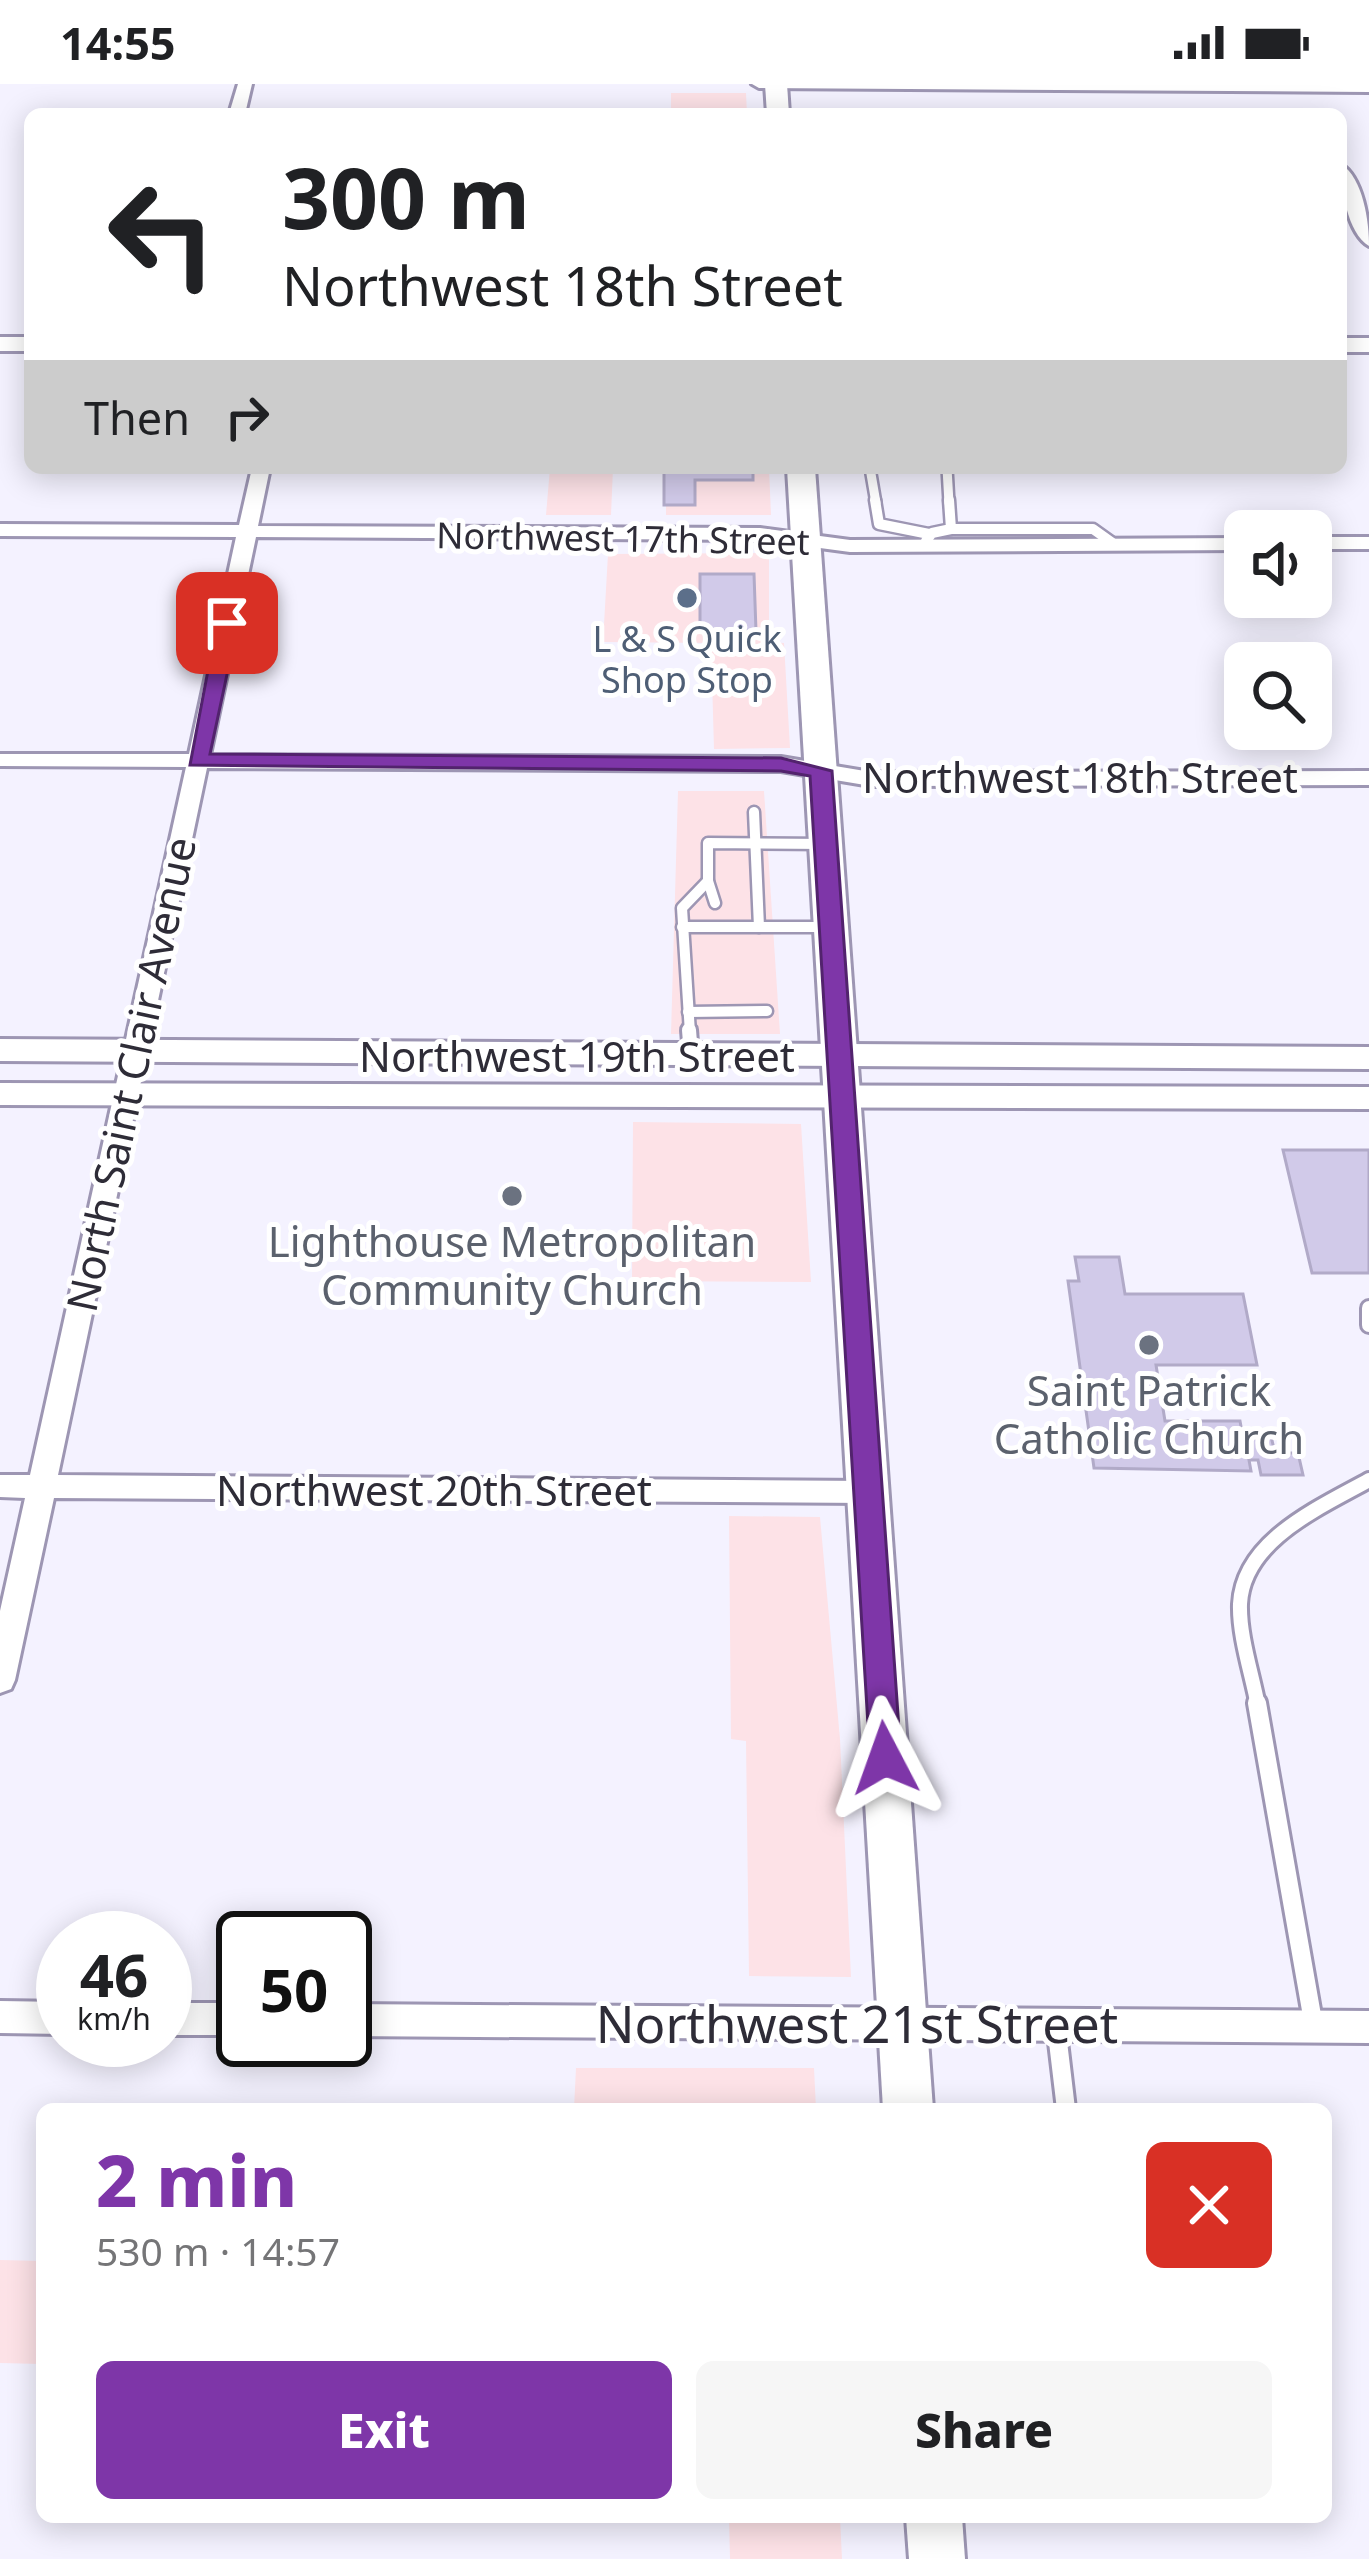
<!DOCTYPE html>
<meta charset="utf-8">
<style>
:root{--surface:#fff;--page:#f6f6f6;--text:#202124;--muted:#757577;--accent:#7e36a8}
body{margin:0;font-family:"Noto Sans",sans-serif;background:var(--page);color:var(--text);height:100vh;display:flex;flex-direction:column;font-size:45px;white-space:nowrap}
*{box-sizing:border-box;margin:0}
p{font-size:39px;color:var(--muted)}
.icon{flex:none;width:66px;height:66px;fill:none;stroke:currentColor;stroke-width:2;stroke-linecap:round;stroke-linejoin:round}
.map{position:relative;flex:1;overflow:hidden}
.details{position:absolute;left:36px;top:2019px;width:1296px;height:420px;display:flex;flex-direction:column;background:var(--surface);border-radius:18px;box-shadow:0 6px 30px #0003}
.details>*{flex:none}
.guide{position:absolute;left:24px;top:24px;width:1323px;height:366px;border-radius:18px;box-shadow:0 6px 30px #0003;background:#fff;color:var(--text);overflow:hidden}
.controls{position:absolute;left:1224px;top:426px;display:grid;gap:24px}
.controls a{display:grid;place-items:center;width:108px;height:108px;border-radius:18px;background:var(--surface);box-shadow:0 6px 30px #0003;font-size:60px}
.speed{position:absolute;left:36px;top:1827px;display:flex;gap:24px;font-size:60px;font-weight:700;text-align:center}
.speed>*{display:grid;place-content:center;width:156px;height:156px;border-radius:50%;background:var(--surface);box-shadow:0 6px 30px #0003;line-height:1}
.speed small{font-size:30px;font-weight:400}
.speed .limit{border:6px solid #111;border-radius:18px;background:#fff;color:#111}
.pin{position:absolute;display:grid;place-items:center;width:102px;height:102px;color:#fff;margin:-51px;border-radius:24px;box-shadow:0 6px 18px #0006}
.me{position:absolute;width:132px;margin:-66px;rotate:356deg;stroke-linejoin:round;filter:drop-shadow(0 0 9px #0008)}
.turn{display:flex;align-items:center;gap:42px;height:252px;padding:0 60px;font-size:54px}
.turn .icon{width:156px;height:156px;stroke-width:2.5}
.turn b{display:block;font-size:84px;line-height:102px}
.then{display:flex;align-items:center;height:114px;padding:0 60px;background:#0003;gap:24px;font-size:45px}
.round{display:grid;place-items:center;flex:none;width:126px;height:126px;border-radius:18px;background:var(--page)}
.overview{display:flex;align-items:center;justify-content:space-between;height:204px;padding:0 60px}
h1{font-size:72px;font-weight:800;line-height:90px;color:var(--accent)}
.action{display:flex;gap:24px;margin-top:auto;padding:24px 60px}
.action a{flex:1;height:138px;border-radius:18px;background:var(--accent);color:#fff;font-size:48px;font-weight:800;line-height:138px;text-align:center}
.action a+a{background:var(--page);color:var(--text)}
.status{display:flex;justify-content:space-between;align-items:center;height:84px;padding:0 60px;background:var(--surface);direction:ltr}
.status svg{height:33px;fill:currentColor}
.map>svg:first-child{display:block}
</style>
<div class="status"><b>14:55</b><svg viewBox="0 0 49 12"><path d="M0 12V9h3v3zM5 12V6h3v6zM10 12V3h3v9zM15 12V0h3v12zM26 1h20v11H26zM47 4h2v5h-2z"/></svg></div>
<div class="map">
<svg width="1369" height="2475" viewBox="0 0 1369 2475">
<rect width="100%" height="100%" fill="#f4f2ff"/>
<g fill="#fde2e7">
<path d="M671,9H746L747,30H671Z"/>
<path d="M550,384H613L611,431H546Z"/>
<path d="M666,384H769L771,431H666Z"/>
<path d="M769,469V558L784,559L790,664L714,665L711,559L603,558L608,470Z"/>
<path d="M678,707H764L780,950H671Z"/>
<path d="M633,1038L801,1040L811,1198L632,1197Z"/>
<path d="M729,1432L820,1433L840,1655L851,1893L749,1892L746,1657L731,1655Z"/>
<path d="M576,1984H814L816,2025H574Z"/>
<path d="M0,2176L42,2177V2280L0,2279Z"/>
<path d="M729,2433H840L842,2475H730Z"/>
</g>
<g fill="#d1cae9" stroke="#b1aac8" stroke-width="3">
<path d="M664,384H753V396H695V421H664Z"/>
<path d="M700,490H754L756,547H700Z"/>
<path d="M1283,1066H1369V1189H1312Z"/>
<path d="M1075,1173H1119L1125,1210H1243L1257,1281H1156L1165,1337H1240L1242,1348H1270L1275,1369H1298L1303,1391H1261L1258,1376H1249L1251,1387L1094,1384L1068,1197H1079Z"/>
</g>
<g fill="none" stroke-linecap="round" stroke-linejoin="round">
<g stroke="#9d96b3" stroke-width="14">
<g id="service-far3">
<path d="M870,384L876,419"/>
<path d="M947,384L949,419"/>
</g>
</g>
<g stroke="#9d96b3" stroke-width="15">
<g id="service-far2">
<path d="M875,416L879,440L929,450"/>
<path d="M951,445H1093L1114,460"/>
<path d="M926,457L932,449L951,445L949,416"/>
<path d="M754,728L759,843"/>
<path d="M715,819L708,797V759L826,760"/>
<path d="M682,843H827"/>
<path d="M688,928L767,927"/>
<path d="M690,949L682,824L708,797"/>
</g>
</g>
<g stroke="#9d96b3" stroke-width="20">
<g id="service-far1">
<path d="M689,946L691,971"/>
<path d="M1369,1224V1241"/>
<path d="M1258,1622C1252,1590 1239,1552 1240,1520C1243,1456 1321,1423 1369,1396"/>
</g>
</g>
<g stroke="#9d96b3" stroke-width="24">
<g id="service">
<path d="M1257,1619L1314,1943"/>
<path d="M1056,1941L1066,2025"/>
</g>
</g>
<g stroke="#9d96b3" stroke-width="6">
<g id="minor">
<path d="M238,0H252L245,30H229Z"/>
<path d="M752,0H1369V8L759,4Z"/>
<path d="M1341,80C1363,94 1369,137 1369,162C1347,149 1341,104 1341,80Z"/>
<path d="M252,384H270L258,442L760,444L850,456L1245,454V466L850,468L760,456L256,453L210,671L781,673L871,688L1369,687V701L871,702L781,687L207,684L58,1391L868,1397L878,1400L882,1408L878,1416L868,1419L54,1414L15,1596L11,1605L0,1609V1527L25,1414L0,1413V1391H30L186,683L0,682V670H189L236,453L0,452V440L239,441Z"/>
<rect x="1311" y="453" width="58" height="12"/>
<path d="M0,1917L63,1918V1950L0,1949Z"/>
<rect x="165" y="1919" width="78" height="32"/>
<path d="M345,1920L1369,1927V1959L345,1952Z"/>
</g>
</g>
<g stroke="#9d96b3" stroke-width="6">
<g id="tertiary">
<rect x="0" y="253" width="30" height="14"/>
<rect x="1341" y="254" width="28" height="14"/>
<path d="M0,955L1369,963V985L0,977Z"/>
<path d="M0,999L1369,1003V1025L0,1021Z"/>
</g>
</g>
<g stroke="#9d96b3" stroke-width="6">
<g id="secondary">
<path d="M765,0H787L789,30H767Z"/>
<path d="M787,384H815L933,2025H883Z"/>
<path d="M906,2433H962L965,2475H909Z"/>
</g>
</g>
<use href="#service-far3" stroke="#fff" stroke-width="9"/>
<use href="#service-far2" stroke="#fff" stroke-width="10"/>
<use href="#service-far1" stroke="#fff" stroke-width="14"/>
<use href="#service" stroke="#fff" stroke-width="18"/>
<use href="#minor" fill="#fff" fill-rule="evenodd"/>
<use href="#tertiary" fill="#fff" fill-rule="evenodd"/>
<use href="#secondary" fill="#fff" fill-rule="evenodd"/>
</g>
<path fill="#7e36a8" stroke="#52236d" stroke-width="3" d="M227,533L238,539L210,670L781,674L832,687L901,1674L896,1684H874L870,1674L810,692L781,687L190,681L217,539Z"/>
<circle fill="#5c6f8a" stroke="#fff" stroke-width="4.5" cx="687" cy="514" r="12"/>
<g fill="#6b7280" stroke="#fff" stroke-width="4.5">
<circle cx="512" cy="1112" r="12"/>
<circle cx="1149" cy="1261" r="12"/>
</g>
<g text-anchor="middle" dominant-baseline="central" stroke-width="10" stroke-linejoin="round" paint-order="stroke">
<g font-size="36" fill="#2e2c37" stroke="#fff">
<text transform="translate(623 454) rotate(1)">Northwest 17th Street</text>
</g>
<g font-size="36" fill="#4e5e75" stroke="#fff">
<text x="687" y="554">L &amp; S Quick<tspan x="687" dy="41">Shop Stop</tspan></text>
</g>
<g font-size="42" fill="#2e2c37" stroke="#fff">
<text x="1080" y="692">Northwest 18th Street</text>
<text x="577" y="971">Northwest 19th Street</text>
<text transform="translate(130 990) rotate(-78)">North Saint Clair Avenue</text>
<text x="434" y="1405">Northwest 20th Street</text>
</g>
<g font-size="42" fill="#5b616d" stroke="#fff">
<text x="512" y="1156">Lighthouse Metropolitan<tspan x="512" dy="48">Community Church</tspan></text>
<text x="1149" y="1305">Saint Patrick<tspan x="1149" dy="48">Catholic Church</tspan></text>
</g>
<g font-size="51" fill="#2e2c37" stroke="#fff">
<text x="857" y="1939">Northwest 21st Street</text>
</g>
</g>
</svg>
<div class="controls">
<a><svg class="icon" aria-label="sound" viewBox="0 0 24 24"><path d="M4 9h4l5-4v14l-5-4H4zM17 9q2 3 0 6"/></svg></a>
<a><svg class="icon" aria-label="search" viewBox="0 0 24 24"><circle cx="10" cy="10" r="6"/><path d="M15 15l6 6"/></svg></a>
</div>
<div class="speed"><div>46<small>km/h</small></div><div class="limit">50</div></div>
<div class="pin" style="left:227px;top:539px;background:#d93025"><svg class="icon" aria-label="arrive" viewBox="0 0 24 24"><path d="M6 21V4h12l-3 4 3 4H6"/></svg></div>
<svg class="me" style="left:885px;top:1674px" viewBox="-20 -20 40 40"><path d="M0-17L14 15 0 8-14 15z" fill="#7e36a8" stroke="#fff" stroke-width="4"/></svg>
<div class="guide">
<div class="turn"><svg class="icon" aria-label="left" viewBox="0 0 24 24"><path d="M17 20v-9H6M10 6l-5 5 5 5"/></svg><div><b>300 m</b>Northwest 18th Street</div></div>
<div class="then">Then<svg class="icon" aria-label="right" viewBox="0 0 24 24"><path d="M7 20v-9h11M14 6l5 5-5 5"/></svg></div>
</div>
<section class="details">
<div class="overview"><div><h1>2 min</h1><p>530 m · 14:57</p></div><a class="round" style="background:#d93025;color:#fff"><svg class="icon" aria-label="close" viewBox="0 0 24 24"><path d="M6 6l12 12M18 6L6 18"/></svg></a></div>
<div class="action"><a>Exit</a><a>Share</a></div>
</section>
</div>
